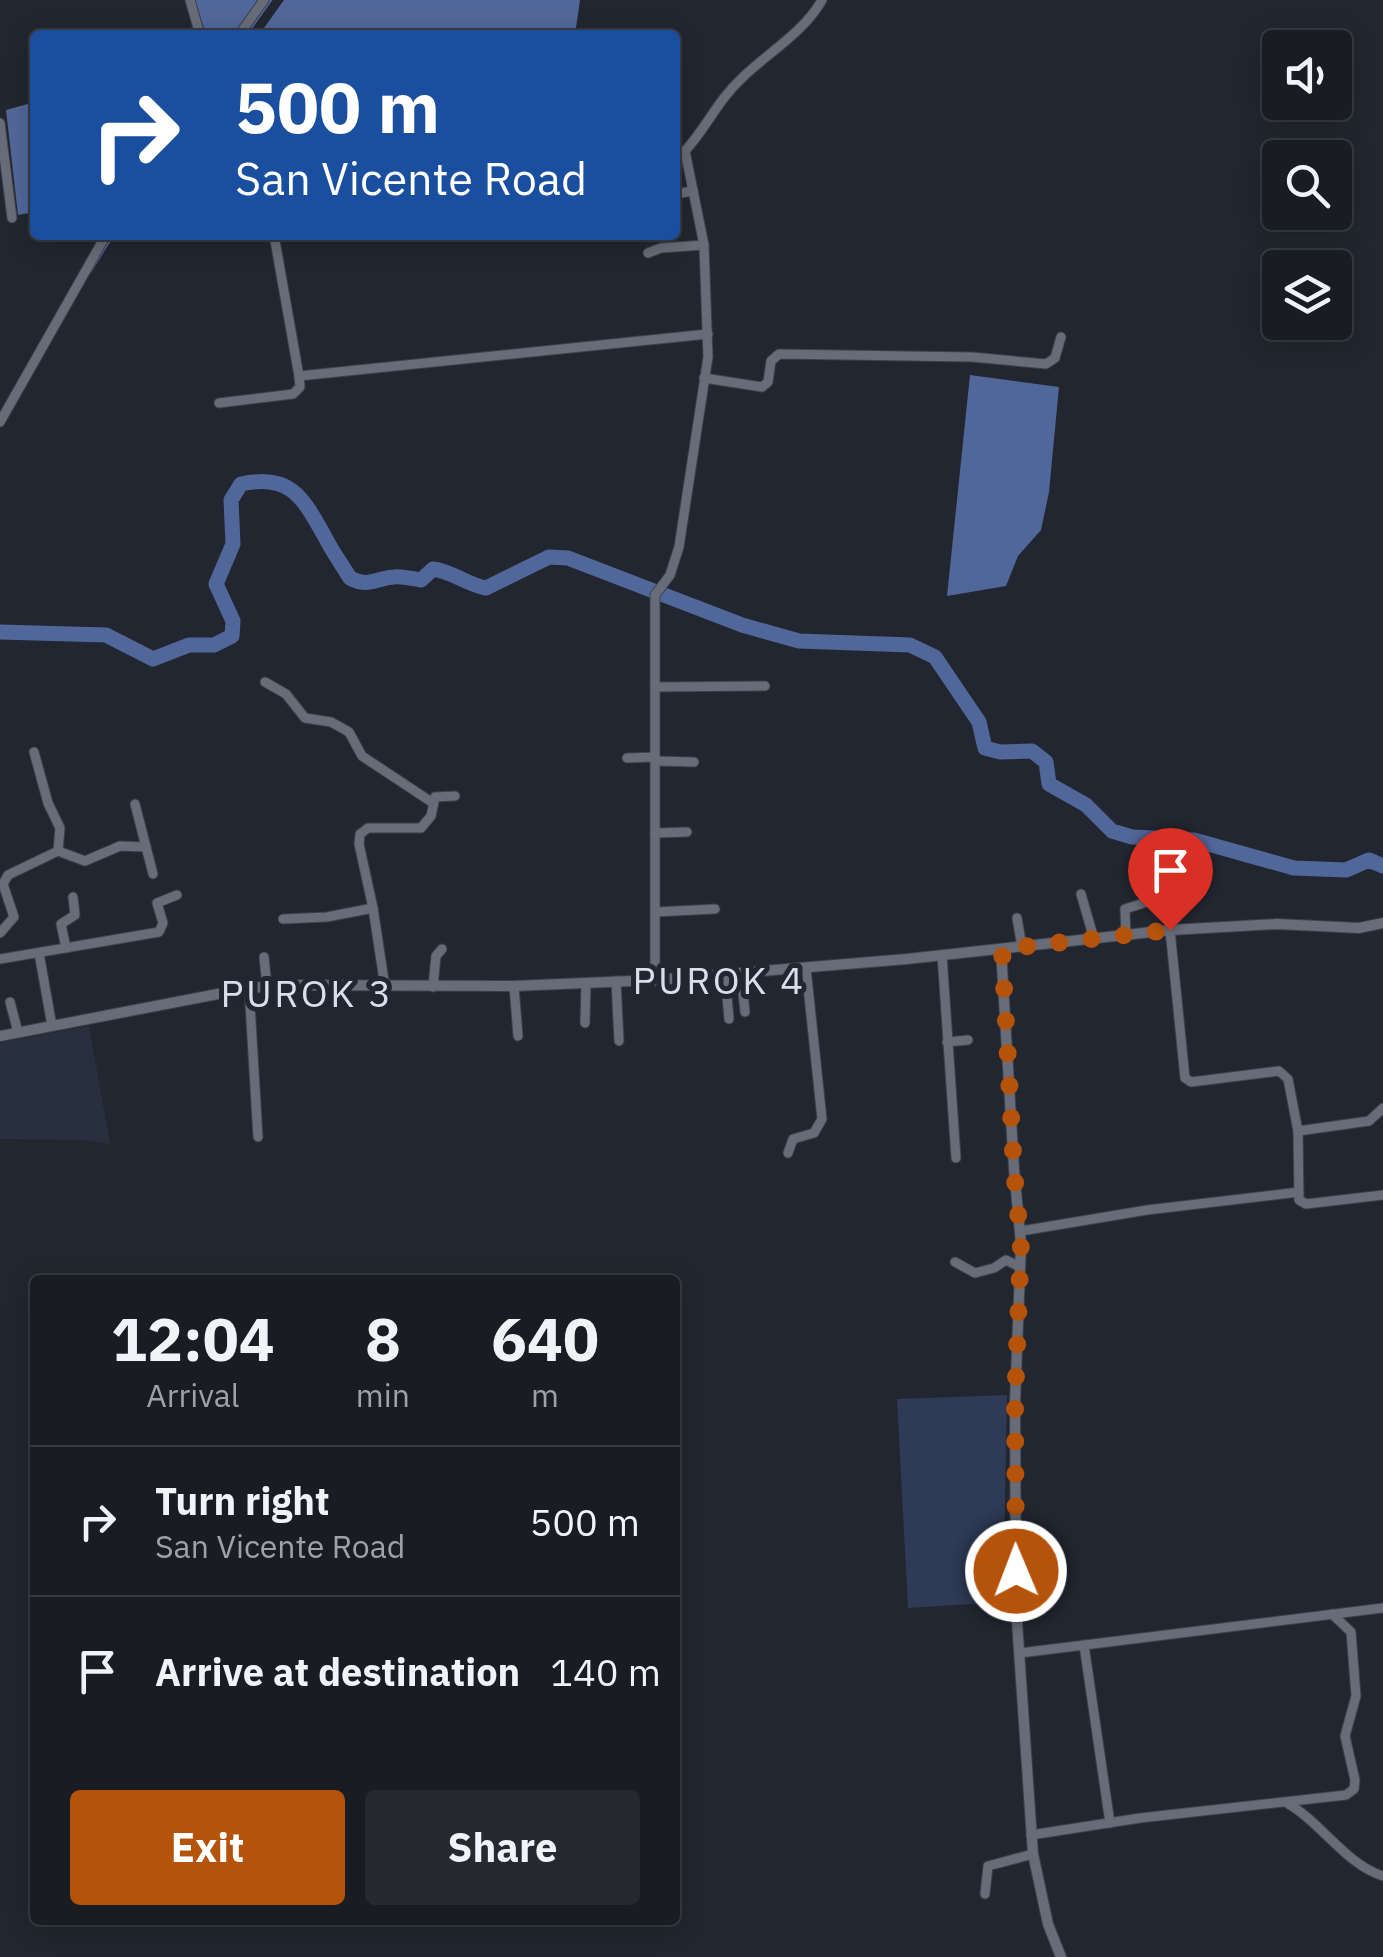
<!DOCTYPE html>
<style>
:root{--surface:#1a1c24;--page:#272931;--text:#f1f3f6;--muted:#9fa1a6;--line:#383a41;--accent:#b45309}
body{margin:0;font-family:"IBM Plex Sans",sans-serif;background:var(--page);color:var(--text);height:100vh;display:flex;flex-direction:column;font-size:38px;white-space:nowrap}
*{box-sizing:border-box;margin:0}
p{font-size:32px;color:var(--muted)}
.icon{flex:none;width:55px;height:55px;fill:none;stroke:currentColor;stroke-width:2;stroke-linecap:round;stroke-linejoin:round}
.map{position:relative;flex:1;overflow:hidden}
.sheet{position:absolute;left:30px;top:1275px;width:650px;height:650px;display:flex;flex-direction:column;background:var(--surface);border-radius:10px;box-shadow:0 5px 25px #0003,0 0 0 2px var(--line)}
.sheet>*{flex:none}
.banner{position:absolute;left:30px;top:30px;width:650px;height:210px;border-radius:10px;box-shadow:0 5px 25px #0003,0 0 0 2px var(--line);background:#1a4fa0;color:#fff;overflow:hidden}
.tools{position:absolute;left:1262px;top:30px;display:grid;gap:20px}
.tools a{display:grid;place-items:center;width:90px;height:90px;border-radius:10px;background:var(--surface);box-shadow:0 5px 25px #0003,0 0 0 2px var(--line);font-size:50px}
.pin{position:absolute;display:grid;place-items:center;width:85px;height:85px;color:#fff;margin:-102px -42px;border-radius:50% 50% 50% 0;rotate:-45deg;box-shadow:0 0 10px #0007}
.pin .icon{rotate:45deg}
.me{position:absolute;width:110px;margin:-55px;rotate:359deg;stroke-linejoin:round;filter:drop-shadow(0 0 8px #0008)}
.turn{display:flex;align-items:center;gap:35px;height:210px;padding:0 40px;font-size:45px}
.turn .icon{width:130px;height:130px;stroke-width:2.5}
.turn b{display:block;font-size:70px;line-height:85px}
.eta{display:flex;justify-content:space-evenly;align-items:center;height:170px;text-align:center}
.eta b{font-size:60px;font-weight:700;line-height:70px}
.cta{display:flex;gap:20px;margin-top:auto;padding:20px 40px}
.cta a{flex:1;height:115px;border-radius:10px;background:var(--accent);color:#fff;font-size:40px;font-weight:700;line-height:115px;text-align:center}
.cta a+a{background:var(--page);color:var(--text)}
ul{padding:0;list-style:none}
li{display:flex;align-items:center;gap:30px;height:150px;padding:0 40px;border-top:2px solid var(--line)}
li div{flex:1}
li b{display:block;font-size:38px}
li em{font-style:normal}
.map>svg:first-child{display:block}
</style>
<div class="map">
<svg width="1383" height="1957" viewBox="0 0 1383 1957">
<rect width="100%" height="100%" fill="#222630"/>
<path fill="#282f3e" d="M89,1026L110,1144L81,1140L0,1139V1043Z"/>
<path fill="#2e3a56" d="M1007,1395L1003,1602L908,1608L897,1399Z"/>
<g fill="#526799">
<path d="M195,0H261L235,35H206Z"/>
<path d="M284,0H580L575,35H259Z"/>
<path d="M35,102V212L18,215L6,110Z"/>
<path d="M970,375L1059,387L1049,492L1041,530L1018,556L1006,586L947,596Z"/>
</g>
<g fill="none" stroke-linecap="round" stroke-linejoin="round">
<g stroke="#526799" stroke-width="2.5">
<path d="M246,35L271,0"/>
<path d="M90,272L113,235"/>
</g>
<path stroke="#526799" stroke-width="15" d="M0,632L106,635L153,659L189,645H214L232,636L233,621L216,584L233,544L231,500L241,484C291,473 303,498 325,537C332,551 342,565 350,578C369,588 376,578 394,577C402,576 413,579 421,580L433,569C452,571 467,585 486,588L549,557L568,558L742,625L799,641L910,645L935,657L979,722L985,748L1000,752L1032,751L1046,762L1049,784L1086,805L1112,831L1132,837L1194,840L1294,868L1346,870L1369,860L1383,866"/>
<g stroke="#3d4149" stroke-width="11">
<g id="minor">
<path d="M190,0L200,35"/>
<path d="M239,35L264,0"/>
<path d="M0,123L12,218"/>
<path d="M675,194L693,191"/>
<path d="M274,235L299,376L708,334"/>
<path d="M648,253L661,248L704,245"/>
<path d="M704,378L762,387L768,382L771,361L779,354L972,357L1046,364L1055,358L1061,337"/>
<path d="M219,403L293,394L300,387L299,376"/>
<path d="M0,422L106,235"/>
<path d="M265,682L286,694L305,718L331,722L349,732L362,756L433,803"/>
<path d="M655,687L765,686"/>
<path d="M34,752L48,803L60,828L58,851"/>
<path d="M627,758L655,757"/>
<path d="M655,761L694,762"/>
<path d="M135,804L153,874"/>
<path d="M655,833L687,832"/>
<path d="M1081,894L1094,939"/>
<path d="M655,912L715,909"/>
<path d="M1017,918L1022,947"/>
<path d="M283,919L327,917L373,908"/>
<path d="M1170,930L1185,1078L1191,1082L1279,1071L1288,1079L1298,1131L1299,1200L1306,1204L1383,1195"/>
<path d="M0,933L14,917L3,884L8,875L58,851L85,861L120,846L146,847"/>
<path d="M1126,936L1125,909L1156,899"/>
<path d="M66,948L61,924L75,915L73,897"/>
<path d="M39,953L52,1026"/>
<path d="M942,955L956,1158"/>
<path d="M264,957L267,987"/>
<path d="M0,959L159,932L163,923L157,903L177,895"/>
<path d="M741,973L745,1012"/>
<path d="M725,974L729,1019"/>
<path d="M655,980V595L670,575L679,547L708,357L704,245L685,151C707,127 717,101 743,77C769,52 804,32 822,0"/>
<path d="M616,981L619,1041"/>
<path d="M514,986L518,1036"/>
<path d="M385,987L373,908L359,844L360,834L368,828H421L431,816L435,797L455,796"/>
<path d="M433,987L436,956L442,949"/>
<path d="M249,988L258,1137"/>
<path d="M10,1002L18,1032"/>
<path d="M585,1023L586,983"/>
<path d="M947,1042L968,1040"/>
<path d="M1298,1131L1369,1121L1383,1108"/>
<path d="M788,1153L793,1139L814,1133L822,1119L806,968"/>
<path d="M1021,1231L1147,1210L1299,1192"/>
<path d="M955,1262L975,1273L994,1268L1006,1260L1020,1267"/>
<path d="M1084,1645L1110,1823"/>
<path d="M1020,1653L1383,1608"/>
<path d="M1287,1803C1322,1823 1345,1864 1383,1876"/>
<path d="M1031,1835L1140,1818L1346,1795L1354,1789L1355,1780L1345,1736L1356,1696L1351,1632L1332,1614"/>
<path d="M985,1894L988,1866L1033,1854"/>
</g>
</g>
<g stroke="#3d4149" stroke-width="12">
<g id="tertiary">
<path d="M1001,949L1014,1169L1021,1244L1015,1403L1016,1607L1033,1854L1048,1924L1061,1957"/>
<path d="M0,1036L249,988L289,985L514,986L655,980L907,959L1170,930L1277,924L1359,928L1383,923"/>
</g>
</g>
<use href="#minor" stroke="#676c78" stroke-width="9"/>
<use href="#tertiary" stroke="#676c78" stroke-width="10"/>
</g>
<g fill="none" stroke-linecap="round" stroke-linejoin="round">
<path stroke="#b45309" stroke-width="18" stroke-dasharray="0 32.4" d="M1016,1571L1015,1402L1021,1244L1014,1170L1002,949L1170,930"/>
</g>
<g text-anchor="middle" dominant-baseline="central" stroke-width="10" stroke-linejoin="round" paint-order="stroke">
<g font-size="38" letter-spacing="2.5" fill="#d8deec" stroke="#222630">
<text x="719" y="979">PUROK 4</text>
<text x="307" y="992">PUROK 3</text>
</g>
</g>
</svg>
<div class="tools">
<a><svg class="icon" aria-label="sound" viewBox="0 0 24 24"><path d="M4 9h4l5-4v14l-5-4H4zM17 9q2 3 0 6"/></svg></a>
<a><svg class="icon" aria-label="search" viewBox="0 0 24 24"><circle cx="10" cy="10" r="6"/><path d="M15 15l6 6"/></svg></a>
<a><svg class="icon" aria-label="layers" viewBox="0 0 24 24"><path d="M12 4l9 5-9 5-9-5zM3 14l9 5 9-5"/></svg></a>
</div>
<div class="pin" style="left:1170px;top:930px;background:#d93025"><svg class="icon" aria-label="arrive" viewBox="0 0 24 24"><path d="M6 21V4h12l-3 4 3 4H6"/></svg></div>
<svg class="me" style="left:1016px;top:1571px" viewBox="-20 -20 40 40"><circle r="17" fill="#b45309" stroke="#fff" stroke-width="3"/><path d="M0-11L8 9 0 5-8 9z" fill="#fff"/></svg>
<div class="banner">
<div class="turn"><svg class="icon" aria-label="right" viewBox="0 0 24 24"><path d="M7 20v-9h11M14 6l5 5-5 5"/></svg><div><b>500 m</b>San Vicente Road</div></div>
</div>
<section class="sheet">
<div class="eta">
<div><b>12:04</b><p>Arrival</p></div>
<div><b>8</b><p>min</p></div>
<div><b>640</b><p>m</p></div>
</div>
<ul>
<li><svg class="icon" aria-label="right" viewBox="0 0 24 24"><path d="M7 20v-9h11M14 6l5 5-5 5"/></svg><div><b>Turn right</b><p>San Vicente Road</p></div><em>500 m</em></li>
<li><svg class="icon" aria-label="arrive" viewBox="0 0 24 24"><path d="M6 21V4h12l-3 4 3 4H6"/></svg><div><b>Arrive at destination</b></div><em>140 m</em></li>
</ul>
<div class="cta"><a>Exit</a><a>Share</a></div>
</section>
</div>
